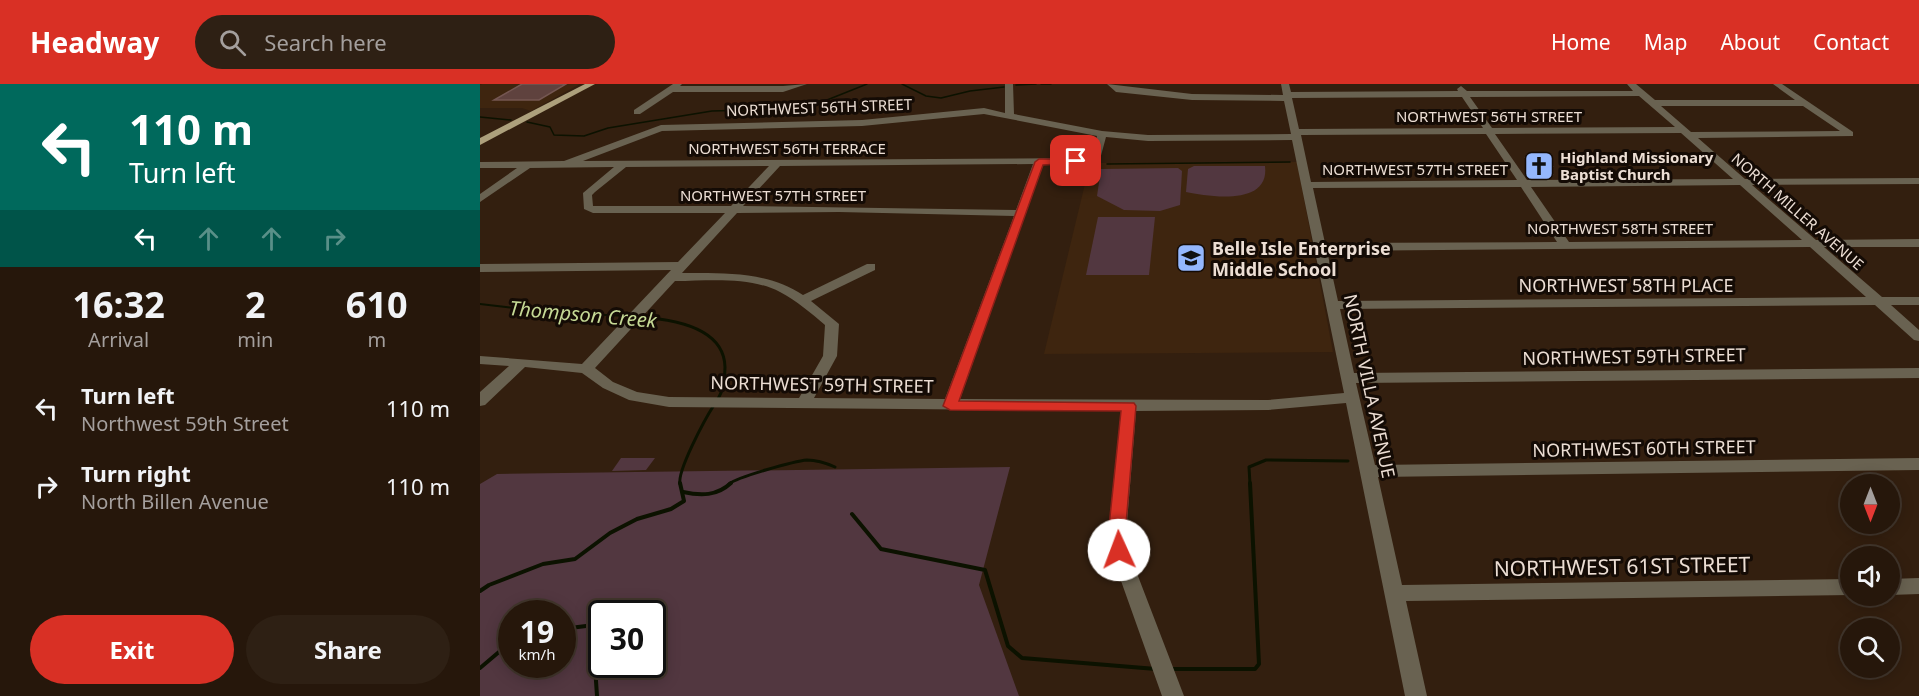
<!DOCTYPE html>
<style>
:root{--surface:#26170b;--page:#2e2014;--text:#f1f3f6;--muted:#a49f9d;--line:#42362c;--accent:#d93025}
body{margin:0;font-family:"Noto Sans",sans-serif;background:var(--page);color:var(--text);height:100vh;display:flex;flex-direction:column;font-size:22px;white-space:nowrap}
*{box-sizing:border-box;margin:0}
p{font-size:20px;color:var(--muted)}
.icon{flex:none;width:33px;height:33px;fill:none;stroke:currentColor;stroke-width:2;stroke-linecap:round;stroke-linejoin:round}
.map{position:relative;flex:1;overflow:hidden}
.panel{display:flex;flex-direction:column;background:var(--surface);width:480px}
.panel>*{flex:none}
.banner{background:#00695c;color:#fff;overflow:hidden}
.needle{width:39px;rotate:180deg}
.fabs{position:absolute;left:1360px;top:390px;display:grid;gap:12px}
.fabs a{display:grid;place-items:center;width:60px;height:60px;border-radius:50%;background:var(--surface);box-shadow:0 3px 15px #0003,0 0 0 2px var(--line);font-size:30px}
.speed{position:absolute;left:18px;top:516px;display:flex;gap:12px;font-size:30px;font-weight:700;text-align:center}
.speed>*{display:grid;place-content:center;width:78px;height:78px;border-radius:50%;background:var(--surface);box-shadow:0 3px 15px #0003,0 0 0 2px var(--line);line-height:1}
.speed small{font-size:15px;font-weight:400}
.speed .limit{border:3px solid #111;border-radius:9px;background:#fff;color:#111}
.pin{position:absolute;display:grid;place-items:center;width:51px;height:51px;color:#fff;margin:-26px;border-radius:12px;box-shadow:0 3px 9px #0006}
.me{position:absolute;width:66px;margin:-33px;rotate:358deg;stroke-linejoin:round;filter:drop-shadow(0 0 4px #0008)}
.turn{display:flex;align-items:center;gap:21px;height:126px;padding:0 30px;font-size:27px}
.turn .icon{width:78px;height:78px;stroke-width:2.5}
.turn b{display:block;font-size:42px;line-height:51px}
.lanes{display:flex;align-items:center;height:57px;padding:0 30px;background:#0003;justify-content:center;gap:30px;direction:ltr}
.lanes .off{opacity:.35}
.eta{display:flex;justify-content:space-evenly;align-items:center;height:102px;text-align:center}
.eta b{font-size:36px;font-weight:700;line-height:42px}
.cta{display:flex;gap:12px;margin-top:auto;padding:12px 30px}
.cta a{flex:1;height:69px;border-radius:36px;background:var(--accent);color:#fff;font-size:24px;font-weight:700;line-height:69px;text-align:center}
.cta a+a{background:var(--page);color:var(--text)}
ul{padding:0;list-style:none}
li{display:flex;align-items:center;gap:18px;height:78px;padding:0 30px}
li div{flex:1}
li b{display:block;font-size:22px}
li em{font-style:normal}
header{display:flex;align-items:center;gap:36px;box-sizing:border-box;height:84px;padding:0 30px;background:var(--accent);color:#fff}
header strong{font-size:28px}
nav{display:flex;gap:33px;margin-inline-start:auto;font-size:21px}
.search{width:420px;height:54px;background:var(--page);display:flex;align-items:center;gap:15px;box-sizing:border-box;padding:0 21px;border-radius:33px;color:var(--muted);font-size:22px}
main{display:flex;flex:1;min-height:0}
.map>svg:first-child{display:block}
</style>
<header>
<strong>Headway</strong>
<div class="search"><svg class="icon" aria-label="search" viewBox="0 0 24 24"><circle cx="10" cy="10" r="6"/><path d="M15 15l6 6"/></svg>Search here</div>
<nav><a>Home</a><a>Map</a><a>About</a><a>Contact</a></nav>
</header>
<main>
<section class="panel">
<div class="banner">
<div class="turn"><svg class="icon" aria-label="left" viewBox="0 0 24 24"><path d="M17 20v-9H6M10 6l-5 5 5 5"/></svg><div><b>110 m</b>Turn left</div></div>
<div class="lanes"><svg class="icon" aria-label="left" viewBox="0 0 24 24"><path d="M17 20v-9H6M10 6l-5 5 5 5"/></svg><svg class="icon off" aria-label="ahead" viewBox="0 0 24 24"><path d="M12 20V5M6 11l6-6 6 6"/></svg><svg class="icon off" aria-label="ahead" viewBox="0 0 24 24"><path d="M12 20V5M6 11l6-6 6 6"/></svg><svg class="icon off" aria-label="right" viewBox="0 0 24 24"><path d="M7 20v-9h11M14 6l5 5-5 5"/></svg></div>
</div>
<div class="eta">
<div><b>16:32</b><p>Arrival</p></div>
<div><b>2</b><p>min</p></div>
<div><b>610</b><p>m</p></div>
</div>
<ul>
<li><svg class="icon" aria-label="left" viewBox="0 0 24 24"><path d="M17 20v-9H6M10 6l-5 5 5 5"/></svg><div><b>Turn left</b><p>Northwest 59th Street</p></div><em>110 m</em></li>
<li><svg class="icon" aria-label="right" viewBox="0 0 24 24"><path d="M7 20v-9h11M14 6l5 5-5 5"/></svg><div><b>Turn right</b><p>North Billen Avenue</p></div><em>110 m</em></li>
</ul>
<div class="cta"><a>Exit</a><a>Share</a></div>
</section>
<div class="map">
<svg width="1439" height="612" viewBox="0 0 1439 612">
<rect width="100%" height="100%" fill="#331f0f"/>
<g fill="#3e250f">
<path d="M2,0H100L51,27L42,24H0V1Z"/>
<path d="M817,78L853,268L564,270L610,79Z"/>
</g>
<g fill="#523740" fill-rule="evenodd">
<path d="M714,82H785C790,122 730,113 706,108L708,85Z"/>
<path d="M698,84L702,87L700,121L680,127L644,126L617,112L621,85Z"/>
<path d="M618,133H675L669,191H606Z"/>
<path d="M141,374H175L166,386L132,387Z"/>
<path d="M530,383L499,501L539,612H0V400L17,390ZM32,530H82V580H32ZM122,530H172V580H122Z"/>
</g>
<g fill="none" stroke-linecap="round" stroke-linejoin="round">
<g stroke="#0c1200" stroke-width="1.5">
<path d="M422,0L446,12L461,14L490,7L524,3"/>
<path d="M561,0H571"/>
<path d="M536,1L556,0"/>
<path d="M0,33L31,36"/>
<path d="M47,38L70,43L74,51L104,52L128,44L232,27L268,26L347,16L387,0"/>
<path d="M627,80L810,78"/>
</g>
<g stroke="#0c1200" stroke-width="2">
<path d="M0,220L79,229L149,232"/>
<path d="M159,233L170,234"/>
</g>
<g stroke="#0c1200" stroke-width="3">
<path d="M159,233C191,235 244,242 245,283C245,295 244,305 238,315"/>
<path d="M200,400C197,387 225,335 234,321"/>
<path d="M249,400C257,393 315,377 327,376C337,376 346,379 355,383"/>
<path d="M770,400L769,383L786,376L868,377"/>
</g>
<g stroke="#0c1200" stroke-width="4">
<path d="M203,408C221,412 237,412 251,399"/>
<path d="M372,430L401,465L505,486L528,562L542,574L676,585"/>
<path d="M0,507L9,501L63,480L95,475L130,449L157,435L191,425L204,417L200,399"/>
<path d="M142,530L147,527L148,530"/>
<path d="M82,545L122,540"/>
<path d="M0,584L32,557"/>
<path d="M692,585H775L779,580L770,399"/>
<path d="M117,612L115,582L122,570"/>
</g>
</g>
<g fill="#5f423e" stroke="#755752" stroke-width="1.5">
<path d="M42,0H86L59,16H14Z"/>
<path d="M1046,74H1065L1072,82H1066L1072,90H1059Z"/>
</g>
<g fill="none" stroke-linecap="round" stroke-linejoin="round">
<g fill="#696251" fill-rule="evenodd">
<path d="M193,0H202L200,2H303L327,0L303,8H193L160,30H154V26Z"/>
<path d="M525,0H533L534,30L622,47L668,51L811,50L804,17L712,16L636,8L627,0L712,10L803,11L801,0H809L811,8L978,7L977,5L981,2L987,7H1153L1147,0H1156L1175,16H1315L1293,0H1302L1373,48V52L1218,54L1265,95L1439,94V100L1272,101L1336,156L1439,155V163H1344L1402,213H1439V221H1411L1439,246V257L1434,256L1395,221L860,225L874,289L1439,284V294L876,299L895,381L1439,374V386L898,393L922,501L1371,495V511L926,517L947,612H925L866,319L788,326L656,327L646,451L648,466L704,612H682L630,466L628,451L641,327L189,323L149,316L123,304L102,289L45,283L5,321L0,322V308L29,282L0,280V272L102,280L191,186L0,188V180L198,178L245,129H113L104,125L103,109L134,83L50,84L0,118V110L37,84H0V78L84,77L181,41L382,36L504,24L525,29ZM1159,12L1195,43L1012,44L990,13ZM982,13L1003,44L819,45L812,14ZM1181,22H1323L1360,47L1211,48ZM504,30L617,52L611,74L103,77L182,47L382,42ZM1201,49L1253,95L1047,96L1015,50ZM1006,50L1037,96L831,98L821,51ZM626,53L668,57L812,56L864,309L788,316L480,315L563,80L619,79ZM553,80L536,126L263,122L300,82ZM289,82L251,122H113L112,111L115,108L146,83ZM1260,101L1322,156L1089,158L1051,103ZM1041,103L1077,158L845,159L833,104ZM359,128L534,132L465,315L334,314L357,272L359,240L331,217L395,186V180H387L323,211C287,187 243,189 202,189L257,129ZM1330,163L1386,213L858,217L847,167ZM195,197C229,197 269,192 300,208C317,217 331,229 345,241L343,272L319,314L189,313L157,308L133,298L115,284Z"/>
<path d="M1439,494V510L1410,511V495Z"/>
</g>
<path fill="#ada07c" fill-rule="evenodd" d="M105,0H115L0,61V54Z"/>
</g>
<path fill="#d93025" stroke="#8d1f18" stroke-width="1.5" d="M596,75L601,77L599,79L563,81L479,317L654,319L656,322L645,452L648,466L645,471L639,473L633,471L628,452L641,327L470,326L463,322L555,78L559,75Z"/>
<defs>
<g id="church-square" transform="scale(1.5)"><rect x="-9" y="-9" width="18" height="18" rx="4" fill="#94b7fd" stroke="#140b05"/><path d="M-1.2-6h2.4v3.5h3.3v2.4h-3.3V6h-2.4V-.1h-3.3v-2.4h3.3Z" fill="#111"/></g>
<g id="school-square" transform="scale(1.5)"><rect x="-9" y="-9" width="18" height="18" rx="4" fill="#94b7fd" stroke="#140b05"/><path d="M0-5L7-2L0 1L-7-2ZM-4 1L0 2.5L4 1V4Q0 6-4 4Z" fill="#111"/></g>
</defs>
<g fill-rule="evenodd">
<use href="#church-square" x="1059" y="82"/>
<use href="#school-square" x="711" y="174"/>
</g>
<g text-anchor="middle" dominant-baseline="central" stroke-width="6" stroke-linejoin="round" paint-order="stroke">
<g font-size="15" fill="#ecded4" stroke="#140b05">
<text transform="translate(339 23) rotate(-2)">NORTHWEST 56TH STREET</text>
<text x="1009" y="32">NORTHWEST 56TH STREET</text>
<text x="307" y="64">NORTHWEST 56TH TERRACE</text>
<text x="935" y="85">NORTHWEST 57TH STREET</text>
<text x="293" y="111">NORTHWEST 57TH STREET</text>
<text transform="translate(1318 127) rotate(41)">NORTH MILLER AVENUE</text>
<text x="1140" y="144">NORTHWEST 58TH STREET</text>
</g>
<g font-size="15" font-weight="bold" fill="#ecded4" stroke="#140b05" text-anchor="start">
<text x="1080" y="73">Highland Missionary<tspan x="1080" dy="17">Baptist Church</tspan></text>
</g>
<g font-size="18" font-weight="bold" fill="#ecded4" stroke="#140b05" text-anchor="start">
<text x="732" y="164">Belle Isle Enterprise<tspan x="732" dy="21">Middle School</tspan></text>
</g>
<g font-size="18" fill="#ecded4" stroke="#140b05">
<text x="1146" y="201">NORTHWEST 58TH PLACE</text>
<text transform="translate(1154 272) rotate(-1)">NORTHWEST 59TH STREET</text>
<text transform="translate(342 300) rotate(1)">NORTHWEST 59TH STREET</text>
<text transform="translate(890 302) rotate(78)">NORTH VILLA AVENUE</text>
<text transform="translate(1164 364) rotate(-1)">NORTHWEST 60TH STREET</text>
</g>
<g font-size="20" font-style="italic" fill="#c5d995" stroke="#140b05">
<text transform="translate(103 230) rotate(5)">Thompson Creek</text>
</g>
<g font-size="21" fill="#ecded4" stroke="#140b05">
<text transform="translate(1142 482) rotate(-1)">NORTHWEST 61ST STREET</text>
</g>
</g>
</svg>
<div class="fabs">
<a><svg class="needle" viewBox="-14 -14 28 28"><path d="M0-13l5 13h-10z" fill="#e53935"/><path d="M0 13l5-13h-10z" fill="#a49f9d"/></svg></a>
<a><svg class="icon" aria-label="sound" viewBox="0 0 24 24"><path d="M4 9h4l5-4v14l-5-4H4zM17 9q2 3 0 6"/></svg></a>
<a><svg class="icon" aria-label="search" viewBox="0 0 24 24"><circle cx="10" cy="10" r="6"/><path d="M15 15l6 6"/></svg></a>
</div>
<div class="speed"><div>19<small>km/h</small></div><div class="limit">30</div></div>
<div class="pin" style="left:596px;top:77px;background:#d93025"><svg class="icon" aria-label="arrive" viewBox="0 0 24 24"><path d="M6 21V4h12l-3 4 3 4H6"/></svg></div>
<svg class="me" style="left:639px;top:466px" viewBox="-20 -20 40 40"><circle r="19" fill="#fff"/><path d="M0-13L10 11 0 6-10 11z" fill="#d93025"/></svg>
</div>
</main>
